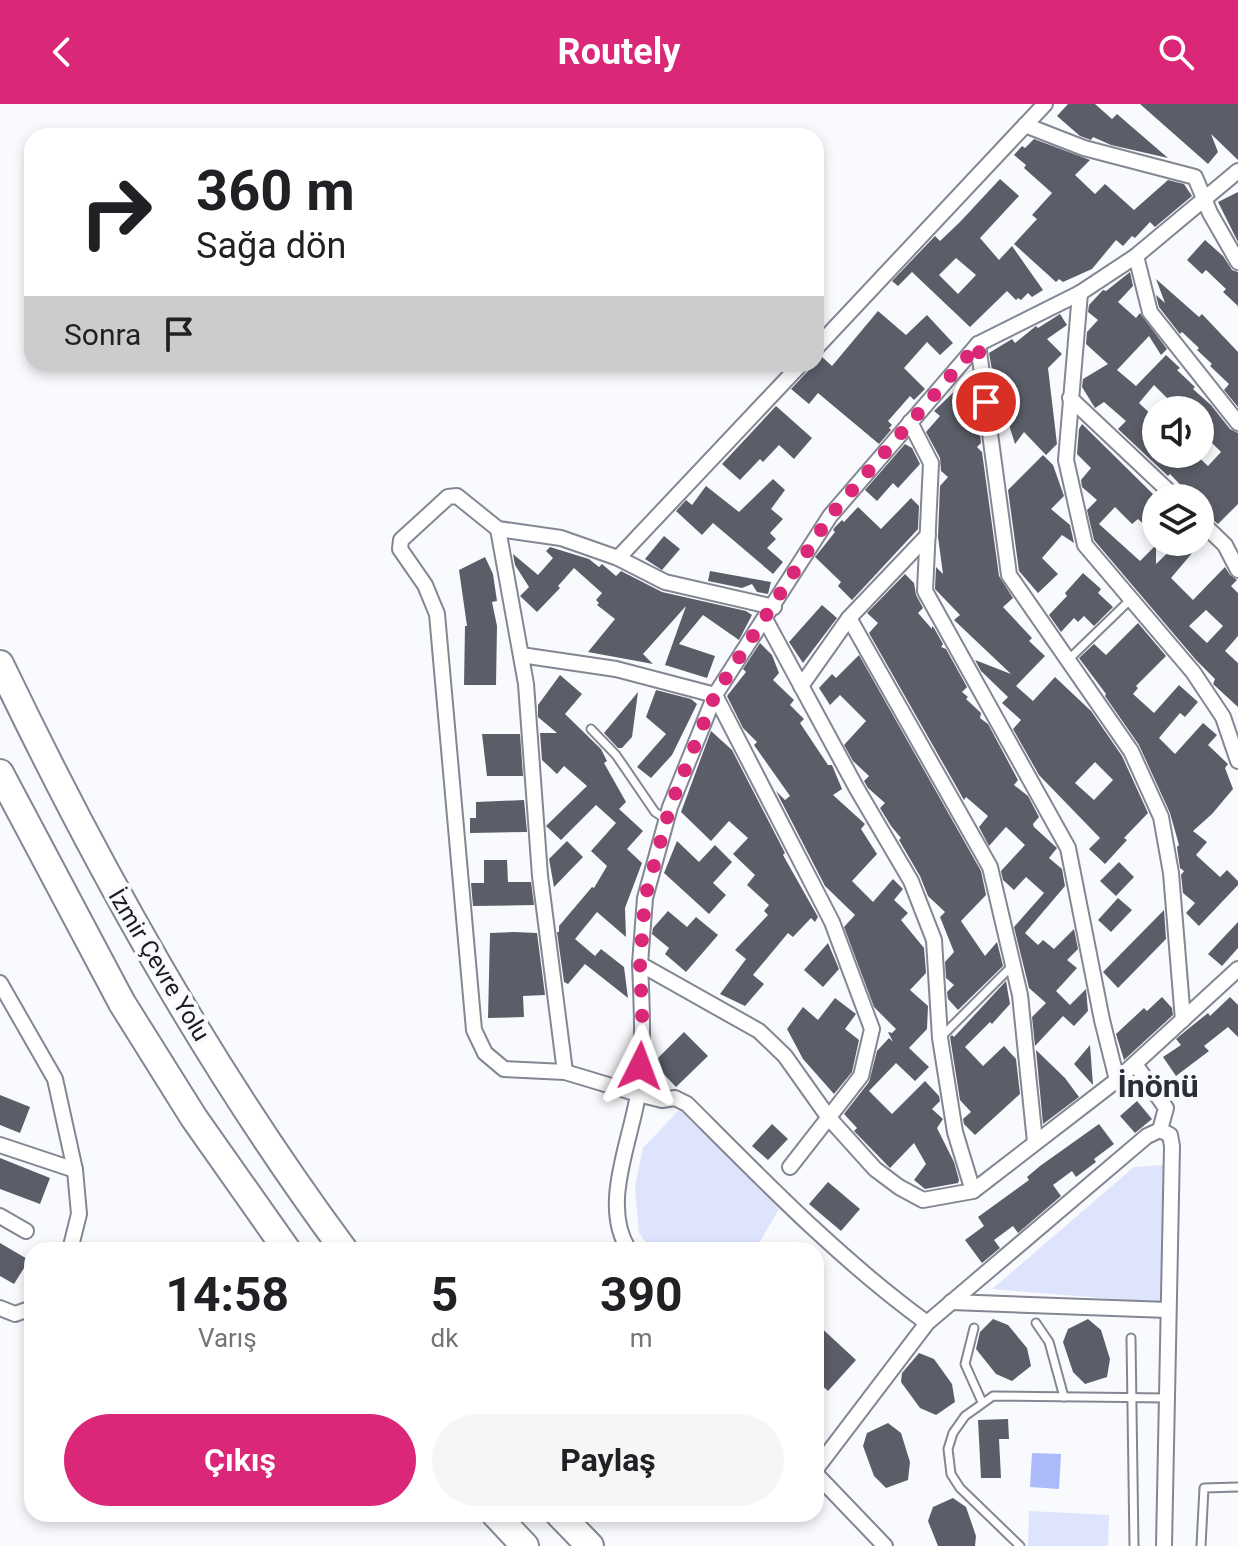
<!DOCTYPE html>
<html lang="tr">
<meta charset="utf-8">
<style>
:root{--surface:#fff;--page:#f6f6f6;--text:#202124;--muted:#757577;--accent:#db2777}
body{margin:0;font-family:Roboto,sans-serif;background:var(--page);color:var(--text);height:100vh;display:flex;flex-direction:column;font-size:30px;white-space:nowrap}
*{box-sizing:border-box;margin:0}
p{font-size:26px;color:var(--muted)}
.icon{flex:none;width:44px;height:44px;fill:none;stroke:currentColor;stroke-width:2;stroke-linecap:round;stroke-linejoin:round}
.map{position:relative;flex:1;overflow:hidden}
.drawer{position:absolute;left:24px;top:1138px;width:800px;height:280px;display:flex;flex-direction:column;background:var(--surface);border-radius:24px;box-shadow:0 4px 12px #0003}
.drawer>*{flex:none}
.banner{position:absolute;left:24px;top:24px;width:800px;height:244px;border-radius:24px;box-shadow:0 4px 12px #0003;background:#fff;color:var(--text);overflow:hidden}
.buttons{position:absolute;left:1142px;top:292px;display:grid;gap:16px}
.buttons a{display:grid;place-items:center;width:72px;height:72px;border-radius:50%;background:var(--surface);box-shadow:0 4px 12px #0003;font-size:40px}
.pin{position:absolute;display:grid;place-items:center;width:68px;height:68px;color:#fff;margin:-34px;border:4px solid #fff;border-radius:50%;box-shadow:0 2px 8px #0007}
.me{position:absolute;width:88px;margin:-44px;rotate:3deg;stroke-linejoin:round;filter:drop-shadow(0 0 6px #0008)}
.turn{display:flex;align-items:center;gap:28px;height:168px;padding:0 40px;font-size:36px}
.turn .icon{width:104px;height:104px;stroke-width:2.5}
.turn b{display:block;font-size:56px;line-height:68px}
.then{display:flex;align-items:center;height:76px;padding:0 40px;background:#0003;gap:16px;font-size:30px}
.eta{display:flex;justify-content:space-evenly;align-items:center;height:136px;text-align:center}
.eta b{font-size:48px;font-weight:700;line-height:56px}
.button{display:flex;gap:16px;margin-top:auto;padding:16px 40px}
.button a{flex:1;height:92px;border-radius:48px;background:var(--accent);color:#fff;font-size:32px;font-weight:700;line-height:92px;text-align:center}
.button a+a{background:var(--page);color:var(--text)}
header{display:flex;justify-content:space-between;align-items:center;height:104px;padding:0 40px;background:var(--accent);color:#fff;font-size:36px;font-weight:700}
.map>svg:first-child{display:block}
</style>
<header><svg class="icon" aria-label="back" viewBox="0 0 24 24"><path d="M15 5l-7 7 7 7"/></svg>Routely<svg class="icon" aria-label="search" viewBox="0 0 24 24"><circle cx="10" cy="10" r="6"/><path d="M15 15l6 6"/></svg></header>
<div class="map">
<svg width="1238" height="1442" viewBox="0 0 1238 1442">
<rect width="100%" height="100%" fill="#f9fafd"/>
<g fill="#dde4fc">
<path d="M681,1004L779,1105L755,1146H652L639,1129L635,1083L643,1044Z"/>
<path d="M1164,1061L1163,1199L992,1185L1134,1063Z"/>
<path d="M1029,1407L1109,1411L1108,1442H1028Z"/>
</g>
<path fill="#aabafb" d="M1032,1349L1061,1350L1059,1385L1030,1383Z"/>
<g fill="#5b5e69" fill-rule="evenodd">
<path d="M1068,0H1095L1112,15L1117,10L1168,54L1111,41L1093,33L1091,36L1080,32L1057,12Z"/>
<path d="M1140,0H1238V56L1211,30L1218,48L1208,60Z"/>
<path d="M1034,35L1090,56L1075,71L1095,90L1105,80L1134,106L1168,76L1184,80L1192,92L1155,123L1150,118L1135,134L1132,132L1123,142L1116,136L1092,165L1063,178L1059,175L1056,178L1014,140L1037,115L1032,111L1052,89L1024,64L1026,61L1014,51L1022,42L1025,44Z"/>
<path d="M1000,75L1019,92L980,134L999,156L1012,142L1043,186L1032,193L1028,189L1021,196L1018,194L1016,196L1007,187L970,223L912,168L898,182L892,177L935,132L940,137L960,118ZM956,154L976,171L958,190L939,171Z"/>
<path d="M1238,88V138L1218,98Z"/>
<path d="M1205,136L1223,152L1232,166L1238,168V202L1223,188L1226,185L1206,166L1202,170L1187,156Z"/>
<path d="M1130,168L1133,182L1118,198L1136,214L1140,209L1167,245L1161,251L1149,232L1117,266L1136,282L1166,251L1180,264L1177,266L1195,283L1193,285L1211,301L1230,325L1238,329V400L1218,420L1202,407L1204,405L1200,401V394H1193L1170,370L1168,372L1118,325L1126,317L1104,298L1095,304L1082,283L1083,275L1108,260L1086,240L1087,228L1098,216L1088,208L1089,201L1103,186L1106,187ZM1154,281L1179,306H1200V327L1221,348L1208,362L1195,350H1156V315L1139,299Z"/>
<path d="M1156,175L1199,213L1202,210L1238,248V303L1224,286L1229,280L1210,262L1212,260L1197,246L1199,244L1182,228L1180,230L1159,203L1156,191L1165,199Z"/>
<path d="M878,207L906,231L927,211L953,239L940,251L927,238L904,264L925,285L914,296L910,292L888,317L892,321L889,324L891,326L879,340L818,289L809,300L791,285L808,267L811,260H816V254L821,252L832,262Z"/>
<path d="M1060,210L1067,221L1047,235L1062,250L1048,264L1057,340L1046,351L1024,328L1015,340L992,266L989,249L1012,235L1015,239L1036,222L1038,224Z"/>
<path d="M961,281L975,294L981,339L977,343L982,348L999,472L1013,494L1003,503L1032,534L1029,537L1045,552L1016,582L1033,597L1055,573L1091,607L1122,652L1148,709L1124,734L1127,736L1105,760L1089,745L1100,734L1039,671L1013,625L1021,616L1002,599L1008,593L981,567L975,556L1011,570L954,516L960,511L935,485L936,463L943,470L938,433L940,382L948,373L941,367L940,354L926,328L940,312L934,307ZM1095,658L1113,676L1094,696L1075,679Z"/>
<path d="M776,302L812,334L794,355L779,341L763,358L760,355L740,376L722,360Z"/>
<path d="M1082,320L1156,393V431L1138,415L1132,420L1115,403L1099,420L1140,457L1156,441V460L1179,438H1200V431L1204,435L1171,474L1193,496L1225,463L1230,471L1237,476L1231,482L1238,489V532L1225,547L1238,559V603L1213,580L1215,575L1196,556L1094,436L1087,406L1097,396L1082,383L1081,376L1091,364L1077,350L1079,325ZM1206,506L1223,522L1207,539L1189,522Z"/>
<path d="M905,340L912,344L920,360L898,384L893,379L877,397L865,386Z"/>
<path d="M1043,351L1053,361L1064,392L1051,405L1070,421L1074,439L1062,431L1042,454L1058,470L1038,489L1019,467L1008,386Z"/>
<path d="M773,375L785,386L771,405L783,415L770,429L776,435L767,444L783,458L773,470L713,419L702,431L676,407L686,396L692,401L706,382L739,408Z"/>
<path d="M911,394L919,402L918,425L852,496L838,482L841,478L815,453L835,428L833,426L835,423L842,416L844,418L858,403L881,425Z"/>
<path d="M664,432L680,445L662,466L645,455Z"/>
<path d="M550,443L589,455L599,463L602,460L616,472L621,467L662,488L746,507L752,511L739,536L703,511L679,540L715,552L707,574L665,561L686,502L643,550L653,560L588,548L615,515L597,501L599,499L596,496L602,489L574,464L558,482L560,484L537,508L520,492L529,483L515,461L513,450L538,471L553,454L546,447Z"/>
<path d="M485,453L493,470L497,497L492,498L497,522L496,581H464L465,522H467L459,466Z"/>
<path d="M710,467L771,478L768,490L757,488L752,480L742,484L708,477Z"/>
<path d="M1083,469L1101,485L1098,489L1113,503L1094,522L1084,512L1078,518L1074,514L1061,528L1049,511L1067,492L1065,489Z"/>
<path d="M905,470L914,479L916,491L923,504L918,509L932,525V522L934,524L943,540L941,543L946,545L967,583L962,588L968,593L966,595L981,609L980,614L988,620L1018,676L1014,681L1028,692L1039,713L1033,720L1034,723L1057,744L1049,754L1062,765L1065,782L1025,829L1038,841L1043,836L1054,845L1074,825L1078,845L1067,856L1077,864L1056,887L1070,901L1086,885L1088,907L1074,922L1063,912L1035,942L1032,913L1046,899L1029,884L1014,823L1044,789L1026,773L1014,786L1003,776L1001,767L1025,741L1006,723L989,742L979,723L988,712L966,693L964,696L869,529L878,519L867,509Z"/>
<path d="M822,501L837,514L803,559L789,538Z"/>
<path d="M1138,519L1166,552L1136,582L1138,584L1133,590L1154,609L1179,581L1198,598L1185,613L1180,609L1159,634L1175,650L1203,619L1217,631L1208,641L1228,660L1225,664L1233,685L1212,710L1193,727L1207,738L1196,751L1220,773L1227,766L1238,777V781L1199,822L1186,809L1195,799L1183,789L1181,771L1184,767L1180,764L1177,743L1179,741L1170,709L1139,641L1105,592L1106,590L1079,554L1094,540L1106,551Z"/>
<path d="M760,539L772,551L779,569L773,576L794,596L790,601L804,615L800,619L828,661H832L842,685L833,691L865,720L861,725L877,750L852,777L873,798L893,775L903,785L894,796L908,809L901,816L924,844L926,869L910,886L928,902L927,925L909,944L929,963L915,977L896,959L869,987L892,1010L925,977L939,992L940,997L932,1005L943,1015L937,1024L954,1058L959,1076L958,1079L925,1085L914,1076L926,1060L914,1039L890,1064L854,1027L857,1024L844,1010L869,978L877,947L889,934L893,938L888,928L892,929L896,925L874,903L844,823L855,811L825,782L776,687L785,696L790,692L754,641L757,638L743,624L727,592L746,568L743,565Z"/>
<path d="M859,551L981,767L986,791L961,817L985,852L997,838L1003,862L958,906L948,895L947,888L954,881L946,874L945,858L954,848L940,813L945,808L928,792L920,772L899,736L901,734L891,722L880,704L885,699L868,684L864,677L869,672L853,657L844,641L866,617L840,591L830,601L819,584L832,570L836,574Z"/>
<path d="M560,571L582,590L565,610L601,645L607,657L604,659L626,698L619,705L643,727L627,745L642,759L625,804L626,833L597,808L575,835L595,852L601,845L624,863L628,894L585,860L568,880L564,878L557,828H559V822L592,783L594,784L607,762L591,747L616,719L596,701L561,736L546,722L587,682L564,662L557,670L542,656L540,629H557L538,613V601Z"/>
<path d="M656,586L691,595L697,600L672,651L651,674L637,663L666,630L646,613Z"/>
<path d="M638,588L632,633L622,644H618L604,629Z"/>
<path d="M711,627L732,646L785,749L783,751L818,813L815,818L811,814L793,833L788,829L753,871L764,880L745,902L720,890L746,855L735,846L768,811L764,807L769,801L747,781L755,771L733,750L748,734L729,717L711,737L681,708Z"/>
<path d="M482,630H520L523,672H487Z"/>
<path d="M524,696L527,728L470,729V714H476V698Z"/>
<path d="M567,737L583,753L554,783L549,755Z"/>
<path d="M677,737L699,758L715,741L732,758L713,779L726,791L709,810L664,769Z"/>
<path d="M484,756H507L508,778H531L534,801L473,802L471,779H484Z"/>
<path d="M1119,758L1134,773L1116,792L1100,777Z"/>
<path d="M1118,794L1132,806L1111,828L1098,816Z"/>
<path d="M1164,806L1166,835L1118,884L1103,868Z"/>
<path d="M668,807L687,823L696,813L718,831L686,868L665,850L669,844L652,830L653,824Z"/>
<path d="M1238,818V844L1222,862L1208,850Z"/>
<path d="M514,828L537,829L545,891L523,892L524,913L488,914L490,829Z"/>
<path d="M828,839L839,865L823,883L804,866Z"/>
<path d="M1006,877L1010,900L992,920L990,918L965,943L983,962L1004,942L1016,955L1020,990L975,1031L964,1020L963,1015L971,1008L960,996L950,933L952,931L954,933Z"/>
<path d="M1162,893L1172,904L1173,911L1124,956L1116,930L1144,904L1147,907Z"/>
<path d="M1230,893L1238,901V933L1228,923L1204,942L1209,947L1176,972L1163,953L1181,941L1176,935L1188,925L1208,909L1210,912Z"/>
<path d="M835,894L856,910L845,925L859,936L852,968L834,990L803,955L787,925L803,903L818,916Z"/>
<path d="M684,928L708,952L676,983L653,959Z"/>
<path d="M1090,941L1093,981L1074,960Z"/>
<path d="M1036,946L1065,974L1079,993L1043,1020Z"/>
<path d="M0,991L30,1003L20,1029L0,1021Z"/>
<path d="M1137,997L1152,1015L1135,1029L1120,1012Z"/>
<path d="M772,1020L788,1035L768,1056L752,1042Z"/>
<path d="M1099,1020L1114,1040L1094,1055L1096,1058L1076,1073L1072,1067L1053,1081L1061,1092L1018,1129L1013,1122L994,1136L1000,1144L982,1159L965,1136L984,1122L978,1113L1029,1076L1027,1073L1040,1062Z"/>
<path d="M0,1054L50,1074L40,1100L0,1085Z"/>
<path d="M828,1078L860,1105L841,1127L809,1100Z"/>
<path d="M0,1139L29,1156L14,1180L0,1172Z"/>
<path d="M993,1215L1008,1221L1027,1244L1031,1262L1012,1277L996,1270L976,1245L980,1228Z"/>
<path d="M1088,1215L1101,1226L1110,1255L1107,1273L1085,1280L1073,1268L1063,1238L1068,1225Z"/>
<path d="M816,1219L856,1256L828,1287L816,1276Z"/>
<path d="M919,1249L934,1255L952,1280L955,1298L936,1311L920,1304L901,1278L902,1269Z"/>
<path d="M1008,1315L1009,1335H999L1001,1374H981L978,1316Z"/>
<path d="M888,1319L901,1329L910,1358L908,1376L886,1384L874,1372L863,1342L867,1329Z"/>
<path d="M953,1394L966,1403L976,1432L975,1442H938L928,1417L933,1403Z"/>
</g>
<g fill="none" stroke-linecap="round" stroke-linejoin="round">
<g stroke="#838793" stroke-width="11">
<g id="lane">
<path d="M1068,556L1131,495"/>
<path d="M591,625L616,651L655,708L667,716"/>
<path d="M940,934L1013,861"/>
<path d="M1036,1219L1049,1238L1064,1293"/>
<path d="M974,1224L965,1260L982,1298"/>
<path d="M1131,1234L1134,1442"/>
<path d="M1020,1442L960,1384L951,1370L948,1345L953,1329L965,1312L993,1292L1166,1294"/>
<path d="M1201,1442L1204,1384L1238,1383"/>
</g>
</g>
<g stroke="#838793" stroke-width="18">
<g id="street">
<path d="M1025,21L1084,44L1195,73L1210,109L1238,158"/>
<path d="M1238,67L1136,152L1080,189L978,240L830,412L715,591L670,703L645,794L640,860L759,927L785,952L829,1014L875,1065L899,1083L923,1096L973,1087L1117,976L1238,865"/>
<path d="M1136,152L1150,208L1238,319"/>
<path d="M1080,189L1066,356L1085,441L1193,568L1223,613L1238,657"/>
<path d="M978,240L1009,471L1131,647L1161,713L1171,769L1183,916"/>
<path d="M816,244L1045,0"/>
<path d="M1070,294L1176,394"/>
<path d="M910,318L931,359L925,487L1068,744L1102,916L1117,976"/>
<path d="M1200,417L1225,441L1238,466"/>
<path d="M498,425L526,580L540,772L565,968"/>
<path d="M618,454L801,260"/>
<path d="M774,503L665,478L618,454L561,434L498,425L457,392L448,393L401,436L400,445L425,481L437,510L474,926L485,949L504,965L565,968L638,990L662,996L675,994L687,1000C764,1077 839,1155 927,1219"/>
<path d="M849,514L990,763L1020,891L1035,1038"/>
<path d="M765,515L857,685L911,777L934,836L940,934L955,1028L973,1087"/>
<path d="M521,551L616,565L715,591L832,818L872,925L861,972L790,1063"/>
<path d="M801,582L849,514L928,431"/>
<path d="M0,879L55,975L75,1066L79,1110L70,1146"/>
<path d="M1135,960L1166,1004L1160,1026"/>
<path d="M0,1041L75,1066"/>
<path d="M0,1112L26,1127"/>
<path d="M629,1146C600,1102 631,1037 638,990C644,947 642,903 640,860"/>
<path d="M951,1198L1168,1206"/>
<path d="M0,1204L15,1210L32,1204"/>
<path d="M816,1365L927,1219L1147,1032L1160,1026L1170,1031L1172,1042L1164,1442"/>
<path d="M816,1370L885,1442"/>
</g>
</g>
<g stroke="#838793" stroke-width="30">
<g id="highway">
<path d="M0,560C99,766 208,962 344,1146"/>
<path d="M0,669L122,899L194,1014L287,1146"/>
<path d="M495,1410L525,1442"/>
<path d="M559,1410L590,1442"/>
</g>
</g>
<use href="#lane" stroke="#fff" stroke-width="7"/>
<use href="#street" stroke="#fff" stroke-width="14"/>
<use href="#highway" stroke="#fff" stroke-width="26"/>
</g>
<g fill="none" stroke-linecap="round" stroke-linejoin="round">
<path stroke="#db2777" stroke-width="14" stroke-dasharray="0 25.2" d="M640,962L643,934L640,860L645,794L670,703L715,591L830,412L978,240L986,298"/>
</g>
<g text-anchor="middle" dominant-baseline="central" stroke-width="8" stroke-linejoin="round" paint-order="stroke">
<g font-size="24" fill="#1a1b20" stroke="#f9fafd">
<text transform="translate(159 861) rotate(59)">İzmir Çevre Yolu</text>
</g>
<g font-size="32" font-weight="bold" fill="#2c2e39" stroke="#f9fafd">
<text x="1158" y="982">İnönü</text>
</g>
</g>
</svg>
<div class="buttons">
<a><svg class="icon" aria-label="sound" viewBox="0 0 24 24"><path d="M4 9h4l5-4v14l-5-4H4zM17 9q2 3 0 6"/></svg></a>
<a><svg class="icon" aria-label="layers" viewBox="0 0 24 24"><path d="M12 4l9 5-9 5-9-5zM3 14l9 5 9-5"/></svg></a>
</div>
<div class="pin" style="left:986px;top:298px;background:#d93025"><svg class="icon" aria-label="arrive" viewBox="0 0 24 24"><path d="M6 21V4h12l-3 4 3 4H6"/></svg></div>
<svg class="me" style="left:640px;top:962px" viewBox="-20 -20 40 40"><path d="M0-17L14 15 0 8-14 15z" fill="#db2777" stroke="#fff" stroke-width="4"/></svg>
<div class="banner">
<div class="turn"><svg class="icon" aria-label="right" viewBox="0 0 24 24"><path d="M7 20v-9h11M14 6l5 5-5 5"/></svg><div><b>360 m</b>Sağa dön</div></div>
<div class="then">Sonra<svg class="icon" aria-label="arrive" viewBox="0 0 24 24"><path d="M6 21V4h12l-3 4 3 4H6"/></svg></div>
</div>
<section class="drawer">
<div class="eta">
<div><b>14:58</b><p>Varış</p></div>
<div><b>5</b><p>dk</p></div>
<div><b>390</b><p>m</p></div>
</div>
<div class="button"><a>Çıkış</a><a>Paylaş</a></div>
</section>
</div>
